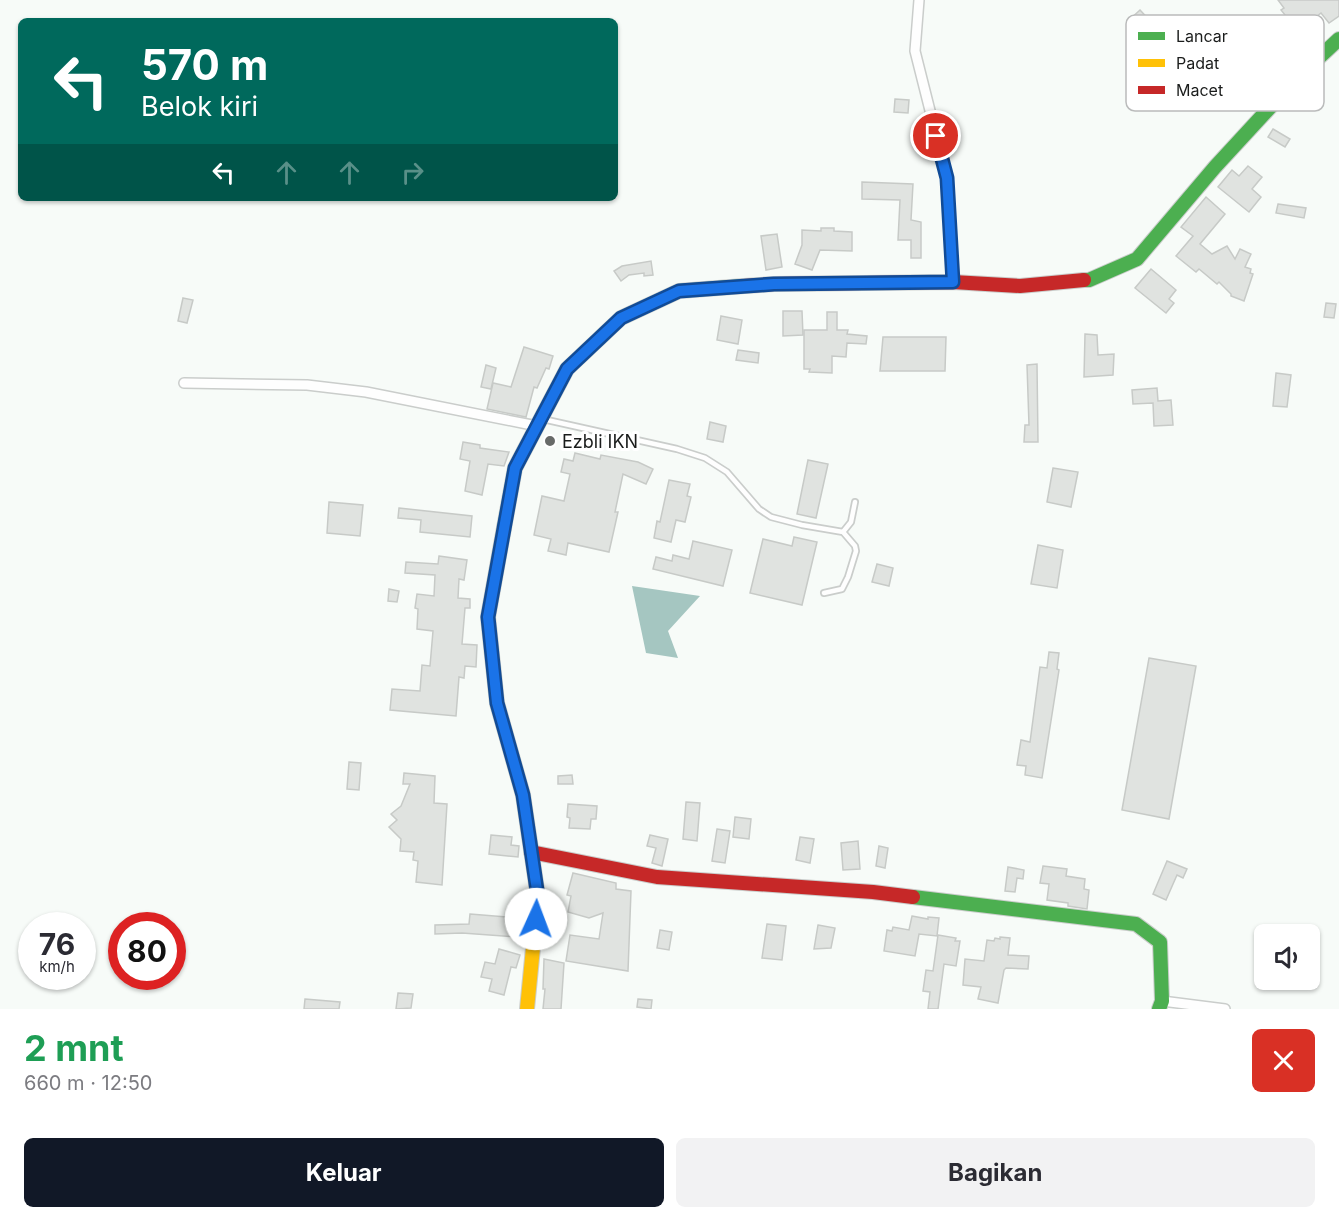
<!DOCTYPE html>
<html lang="id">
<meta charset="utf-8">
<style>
:root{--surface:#fff;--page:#f2f2f3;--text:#2b2b33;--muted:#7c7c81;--accent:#111827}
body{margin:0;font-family:Inter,sans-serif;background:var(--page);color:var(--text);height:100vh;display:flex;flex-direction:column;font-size:22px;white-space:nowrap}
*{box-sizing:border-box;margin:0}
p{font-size:20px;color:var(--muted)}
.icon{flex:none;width:33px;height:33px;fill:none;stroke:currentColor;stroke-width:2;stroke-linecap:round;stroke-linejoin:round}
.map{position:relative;height:1009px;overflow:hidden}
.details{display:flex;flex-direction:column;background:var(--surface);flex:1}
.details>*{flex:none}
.top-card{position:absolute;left:18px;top:18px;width:600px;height:183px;border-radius:9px;box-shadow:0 2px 4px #0004;background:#00695c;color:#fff;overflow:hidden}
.buttons{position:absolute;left:1254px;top:924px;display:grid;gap:12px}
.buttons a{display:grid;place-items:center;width:66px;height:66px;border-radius:9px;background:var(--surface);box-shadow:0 2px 4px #0004;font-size:30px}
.speed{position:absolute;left:18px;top:912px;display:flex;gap:12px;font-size:30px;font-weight:700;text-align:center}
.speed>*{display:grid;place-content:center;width:78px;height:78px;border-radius:50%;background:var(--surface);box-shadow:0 2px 4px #0004;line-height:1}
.speed small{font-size:15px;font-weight:400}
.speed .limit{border:9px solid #d22;background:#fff;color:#111}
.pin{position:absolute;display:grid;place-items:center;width:51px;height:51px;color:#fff;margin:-26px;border:3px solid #fff;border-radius:50%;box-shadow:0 2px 6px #0007}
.me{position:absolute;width:66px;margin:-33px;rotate:2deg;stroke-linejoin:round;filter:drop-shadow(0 0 4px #0008)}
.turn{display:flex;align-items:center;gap:21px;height:126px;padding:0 24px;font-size:27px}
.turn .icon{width:78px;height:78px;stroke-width:2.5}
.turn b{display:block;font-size:42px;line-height:51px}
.lanes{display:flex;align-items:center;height:57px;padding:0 24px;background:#0003;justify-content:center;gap:30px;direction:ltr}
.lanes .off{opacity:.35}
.round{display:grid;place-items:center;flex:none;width:63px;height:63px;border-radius:9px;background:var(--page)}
.overview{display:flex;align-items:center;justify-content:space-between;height:102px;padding:0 24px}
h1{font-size:36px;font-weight:700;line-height:45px;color:#1e9e55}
.action{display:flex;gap:12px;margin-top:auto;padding:12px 24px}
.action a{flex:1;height:69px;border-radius:9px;background:var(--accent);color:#fff;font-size:24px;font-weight:700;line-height:69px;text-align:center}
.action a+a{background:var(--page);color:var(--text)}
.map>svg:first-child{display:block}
</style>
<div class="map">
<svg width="1339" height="1009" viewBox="0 0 1339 1009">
<rect width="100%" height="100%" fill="#f7fbf8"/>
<path fill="#a5c6c1" d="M632,586L700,596L668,631L678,658L646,653Z"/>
<g fill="#e0e3e0" stroke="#c7cac7" stroke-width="1.5">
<path d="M1278,0H1339V16L1329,23L1321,13L1298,31L1281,10L1284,8Z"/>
<path d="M1140,10L1188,61L1176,73L1127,22Z"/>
<path d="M895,99L909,100L908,113L894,112Z"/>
<path d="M1273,129L1290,139L1285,147L1268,137Z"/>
<path d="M1248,166L1262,177L1252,189L1261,197L1249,212L1218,187L1232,170L1239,176Z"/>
<path d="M862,182L913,184L911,220L921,222V258H911V240H898L900,200L862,199Z"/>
<path d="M1206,197L1225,214L1200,244L1212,254L1227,246L1235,259L1240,249L1251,254L1245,267L1251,269L1250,273L1253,274L1244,301L1231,296V294L1219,282L1217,284L1199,269L1196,272L1176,256L1193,236L1181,227Z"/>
<path d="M1278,204L1306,208L1304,218L1276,213Z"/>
<path d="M821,228H834V231L852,232V251L820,250L812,270L795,264L802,245V230L821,231Z"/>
<path d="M777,234L782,267L766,270L761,236Z"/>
<path d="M651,261L653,275L644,276V273L629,275L621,281L614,271L622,266Z"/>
<path d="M1151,269L1176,290L1169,299L1174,303L1166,313L1135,288Z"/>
<path d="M183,298L193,300L187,323L178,321Z"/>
<path d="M1326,303L1336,304L1334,318L1324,317Z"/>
<path d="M783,311H802L803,335L783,336Z"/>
<path d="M827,312H837V330H848L847,334L867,336L866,344L847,343L846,357L832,356V373L809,372L810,369H804V330H827Z"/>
<path d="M721,316L742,320L738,344L717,340Z"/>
<path d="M1085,334L1097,335L1098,355L1114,354L1113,375L1084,377Z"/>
<path d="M883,337H946L945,371H880Z"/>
<path d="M524,347L553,356L549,369L546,368L537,388L534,387L526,417L487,409L493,383L511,387Z"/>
<path d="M738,350L759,353L758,363L736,360Z"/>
<path d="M1037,364L1038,442H1024L1025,425H1029L1027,365Z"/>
<path d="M486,365L496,368L491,389L481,387Z"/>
<path d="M1276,373L1291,375L1287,407L1273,406Z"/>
<path d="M1157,388L1158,401L1171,400L1173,425L1154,426L1153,403L1133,404L1132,390Z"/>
<path d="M710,422L726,426L723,442L707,439Z"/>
<path d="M463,442L480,445V448L509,452L504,466L488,464L482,495L465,491L470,461L460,459Z"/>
<path d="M575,453L600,459L601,455L638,462L653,469L646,484L623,474L615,512H618L609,552L568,543L566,555L548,551L551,539L534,535L542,496L564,501L570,474L561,472L564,459L573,461Z"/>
<path d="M808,460L828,464L816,518L797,514Z"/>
<path d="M1053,468L1078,472L1071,507L1047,502Z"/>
<path d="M669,480L690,484L687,496L691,497L685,522L676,520L671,542L654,538L657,521L660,522Z"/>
<path d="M329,502L363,505L360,536L327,533Z"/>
<path d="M399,508L472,516L470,537L420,532L421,520L398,518Z"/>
<path d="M794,537L817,542L802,605L750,593L763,539L792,546Z"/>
<path d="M693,541L732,550L723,586L653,569L656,557L672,561L673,555L689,559Z"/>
<path d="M1038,545L1063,550L1057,588L1031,584Z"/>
<path d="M439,556L467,560L464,580L459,579L458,598L470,599V608H465L462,644L477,645L476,667L465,666L464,678L459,677L456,716L390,710L392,689L420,691L422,665L430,666L433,631L417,629L418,609L415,608L417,594L434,596L435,575L405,573L406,562L438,564Z"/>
<path d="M877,564L893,568L889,586L872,582Z"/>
<path d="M389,589L399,591L397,602L388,601Z"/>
<path d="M1049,652L1059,653L1057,669L1059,670L1042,778L1025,775L1026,766L1017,765L1021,740L1030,742L1040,667L1047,668Z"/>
<path d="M1149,658L1196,666L1169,819L1122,810Z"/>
<path d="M349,762L361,763L359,790L347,789Z"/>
<path d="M404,773L435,776L434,803L447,804L442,885L416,882L418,861L413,860L414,852L400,851L401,839L389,827L397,820L391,814L401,806L410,784H403Z"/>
<path d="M572,775L573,784H558V776Z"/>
<path d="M686,802L700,803L697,841L683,839Z"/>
<path d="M568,804L597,806L596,819H591L590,829L569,828L570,818L567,817Z"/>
<path d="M735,817L751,819L749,839L733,837Z"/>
<path d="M717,829L730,831L725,863L712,861Z"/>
<path d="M491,835L512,837L511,845L519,846L518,857L489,854Z"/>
<path d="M650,835L668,839L662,866L652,863L656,848L647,846Z"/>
<path d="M800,837L814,839L810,863L796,860Z"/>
<path d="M858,841L860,869L843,870L841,843Z"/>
<path d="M879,846L888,848L885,868L876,866Z"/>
<path d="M1167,861L1187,869L1183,878L1177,875L1166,900L1153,894Z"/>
<path d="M1043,866L1067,869L1066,876L1085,879L1084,889L1089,890L1087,909L1068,906V903L1047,900L1049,884L1040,883Z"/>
<path d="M1008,867L1024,870L1023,879L1017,878L1015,892L1005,891Z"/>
<path d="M573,873L616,883V889L631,891L628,971L566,961L570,935L599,939L603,913L589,918L568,912L571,896L567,895Z"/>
<path d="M470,914L518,918L517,937L462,933L435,934V925L469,924Z"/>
<path d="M912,916L928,919V917L939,918L937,936L919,934L915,956L884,951L887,930L892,931L893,927L909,930Z"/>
<path d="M767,924L786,926L782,960L762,958Z"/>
<path d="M818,925L835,928L831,948L814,949Z"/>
<path d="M660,930L672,932L669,950L657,948Z"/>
<path d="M938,935L956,938L955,941H960L956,966L944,964L938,1009H928L930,992L923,991L926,970L933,971Z"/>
<path d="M1000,937L1010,938L1008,955L1029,956L1028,969L1006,968L1004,970L998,1003L978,999L981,987L963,985L965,959L984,961L987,940L994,941L995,938L1000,939Z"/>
<path d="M499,949L520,955L516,968L511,967L504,995L489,991L492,979L481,977L485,962L495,964Z"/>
<path d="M544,959L564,963L561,1009H543L545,989H543Z"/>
<path d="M398,993L413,994L411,1008L396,1009Z"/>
<path d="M305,999L340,1002L339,1009H304Z"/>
<path d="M638,999L652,1000L651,1009L637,1007Z"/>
</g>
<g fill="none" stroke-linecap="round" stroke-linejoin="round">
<g stroke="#cacdcb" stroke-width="8">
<g id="lane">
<path d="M547,420L677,449L705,458L727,472L759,509L771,517L802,525L843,532L855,546L856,551L848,577L842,589L824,593"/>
<path d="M843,532L851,522L855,502"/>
</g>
</g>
<g stroke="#cacdcb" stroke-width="12">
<g id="street">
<path d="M919,0L915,51L947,178L953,282"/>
<path d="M184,383L307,385L366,392L537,426"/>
<path d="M1162,1001L1225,1009"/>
</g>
</g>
<g stroke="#cacdcb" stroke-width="16">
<g id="fast">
<path d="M1084,280H1089L1137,259L1215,167L1298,77L1339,39"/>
<path d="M504,528L515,468L567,369L621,318L679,291L744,286"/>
<path d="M913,897L1136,924L1160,942L1162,1001L1159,1009"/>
</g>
</g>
<g stroke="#cacdcb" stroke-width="16">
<path id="slow" d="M504,528L488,617L497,703L523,795L538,897L527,1009"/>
</g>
<g stroke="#cacdcb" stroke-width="16">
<g id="jam">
<path d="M744,286L774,284L953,282L1020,286L1084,280"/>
<path d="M531,852L657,877L873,892L913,897"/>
</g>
</g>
<use href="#lane" stroke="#fefefe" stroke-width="4.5"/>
<use href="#street" stroke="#fefefe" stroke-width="9"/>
<use href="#fast" stroke="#4caf50" stroke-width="14"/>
<use href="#slow" stroke="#ffc107" stroke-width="14"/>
<use href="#jam" stroke="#c62828" stroke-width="14"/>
</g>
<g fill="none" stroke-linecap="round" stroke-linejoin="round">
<g stroke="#114b97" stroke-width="15">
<path id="route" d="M536,919L538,897L523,795L497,703L488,617L515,468L567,369L621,318L679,291L774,284L953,282L947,178L936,136"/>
</g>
<use href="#route" stroke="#1a73e8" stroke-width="10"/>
</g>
<circle fill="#676a68" stroke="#fff" stroke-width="2" cx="550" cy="441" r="6"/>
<g text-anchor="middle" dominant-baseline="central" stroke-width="6" stroke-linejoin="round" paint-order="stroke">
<g font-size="18" fill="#1a1c1b" stroke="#fff" text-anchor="start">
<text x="562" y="441">Ezbli IKN</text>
</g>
</g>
<rect x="1126" y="15" width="198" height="96" rx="9" fill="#fff" stroke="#babbbb" stroke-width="1.5"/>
<rect x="1138" y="32" width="27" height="8" fill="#4caf50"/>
<rect x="1138" y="59" width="27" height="8" fill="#ffc107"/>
<rect x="1138" y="86" width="27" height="8" fill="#c62828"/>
<g font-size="16" fill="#1a1c1b">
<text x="1176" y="42">Lancar</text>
<text x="1176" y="69">Padat</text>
<text x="1176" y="96">Macet</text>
</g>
</svg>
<div class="buttons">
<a><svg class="icon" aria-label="sound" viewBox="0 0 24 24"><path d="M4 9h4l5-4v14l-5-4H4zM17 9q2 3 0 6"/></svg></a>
</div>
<div class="speed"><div>76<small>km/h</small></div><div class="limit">80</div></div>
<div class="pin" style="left:936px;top:136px;background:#d93025"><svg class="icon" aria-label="arrive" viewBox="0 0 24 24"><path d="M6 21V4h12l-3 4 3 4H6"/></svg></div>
<svg class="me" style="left:536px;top:919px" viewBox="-20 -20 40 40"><circle r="19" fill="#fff"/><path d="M0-13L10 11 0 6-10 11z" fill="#1a73e8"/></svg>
<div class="top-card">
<div class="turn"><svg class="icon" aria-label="left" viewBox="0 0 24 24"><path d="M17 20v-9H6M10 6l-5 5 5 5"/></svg><div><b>570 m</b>Belok kiri</div></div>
<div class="lanes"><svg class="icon" aria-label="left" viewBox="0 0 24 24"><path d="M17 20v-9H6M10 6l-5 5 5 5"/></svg><svg class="icon off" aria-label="ahead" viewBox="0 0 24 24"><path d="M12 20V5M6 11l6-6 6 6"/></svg><svg class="icon off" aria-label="ahead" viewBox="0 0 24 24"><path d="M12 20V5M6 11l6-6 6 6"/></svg><svg class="icon off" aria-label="right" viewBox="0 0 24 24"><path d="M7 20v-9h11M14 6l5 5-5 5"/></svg></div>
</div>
</div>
<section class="details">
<div class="overview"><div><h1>2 mnt</h1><p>660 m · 12:50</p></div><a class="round" style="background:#d93025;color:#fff"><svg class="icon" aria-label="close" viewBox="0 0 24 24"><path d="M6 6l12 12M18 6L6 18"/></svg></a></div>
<div class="action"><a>Keluar</a><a>Bagikan</a></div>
</section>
